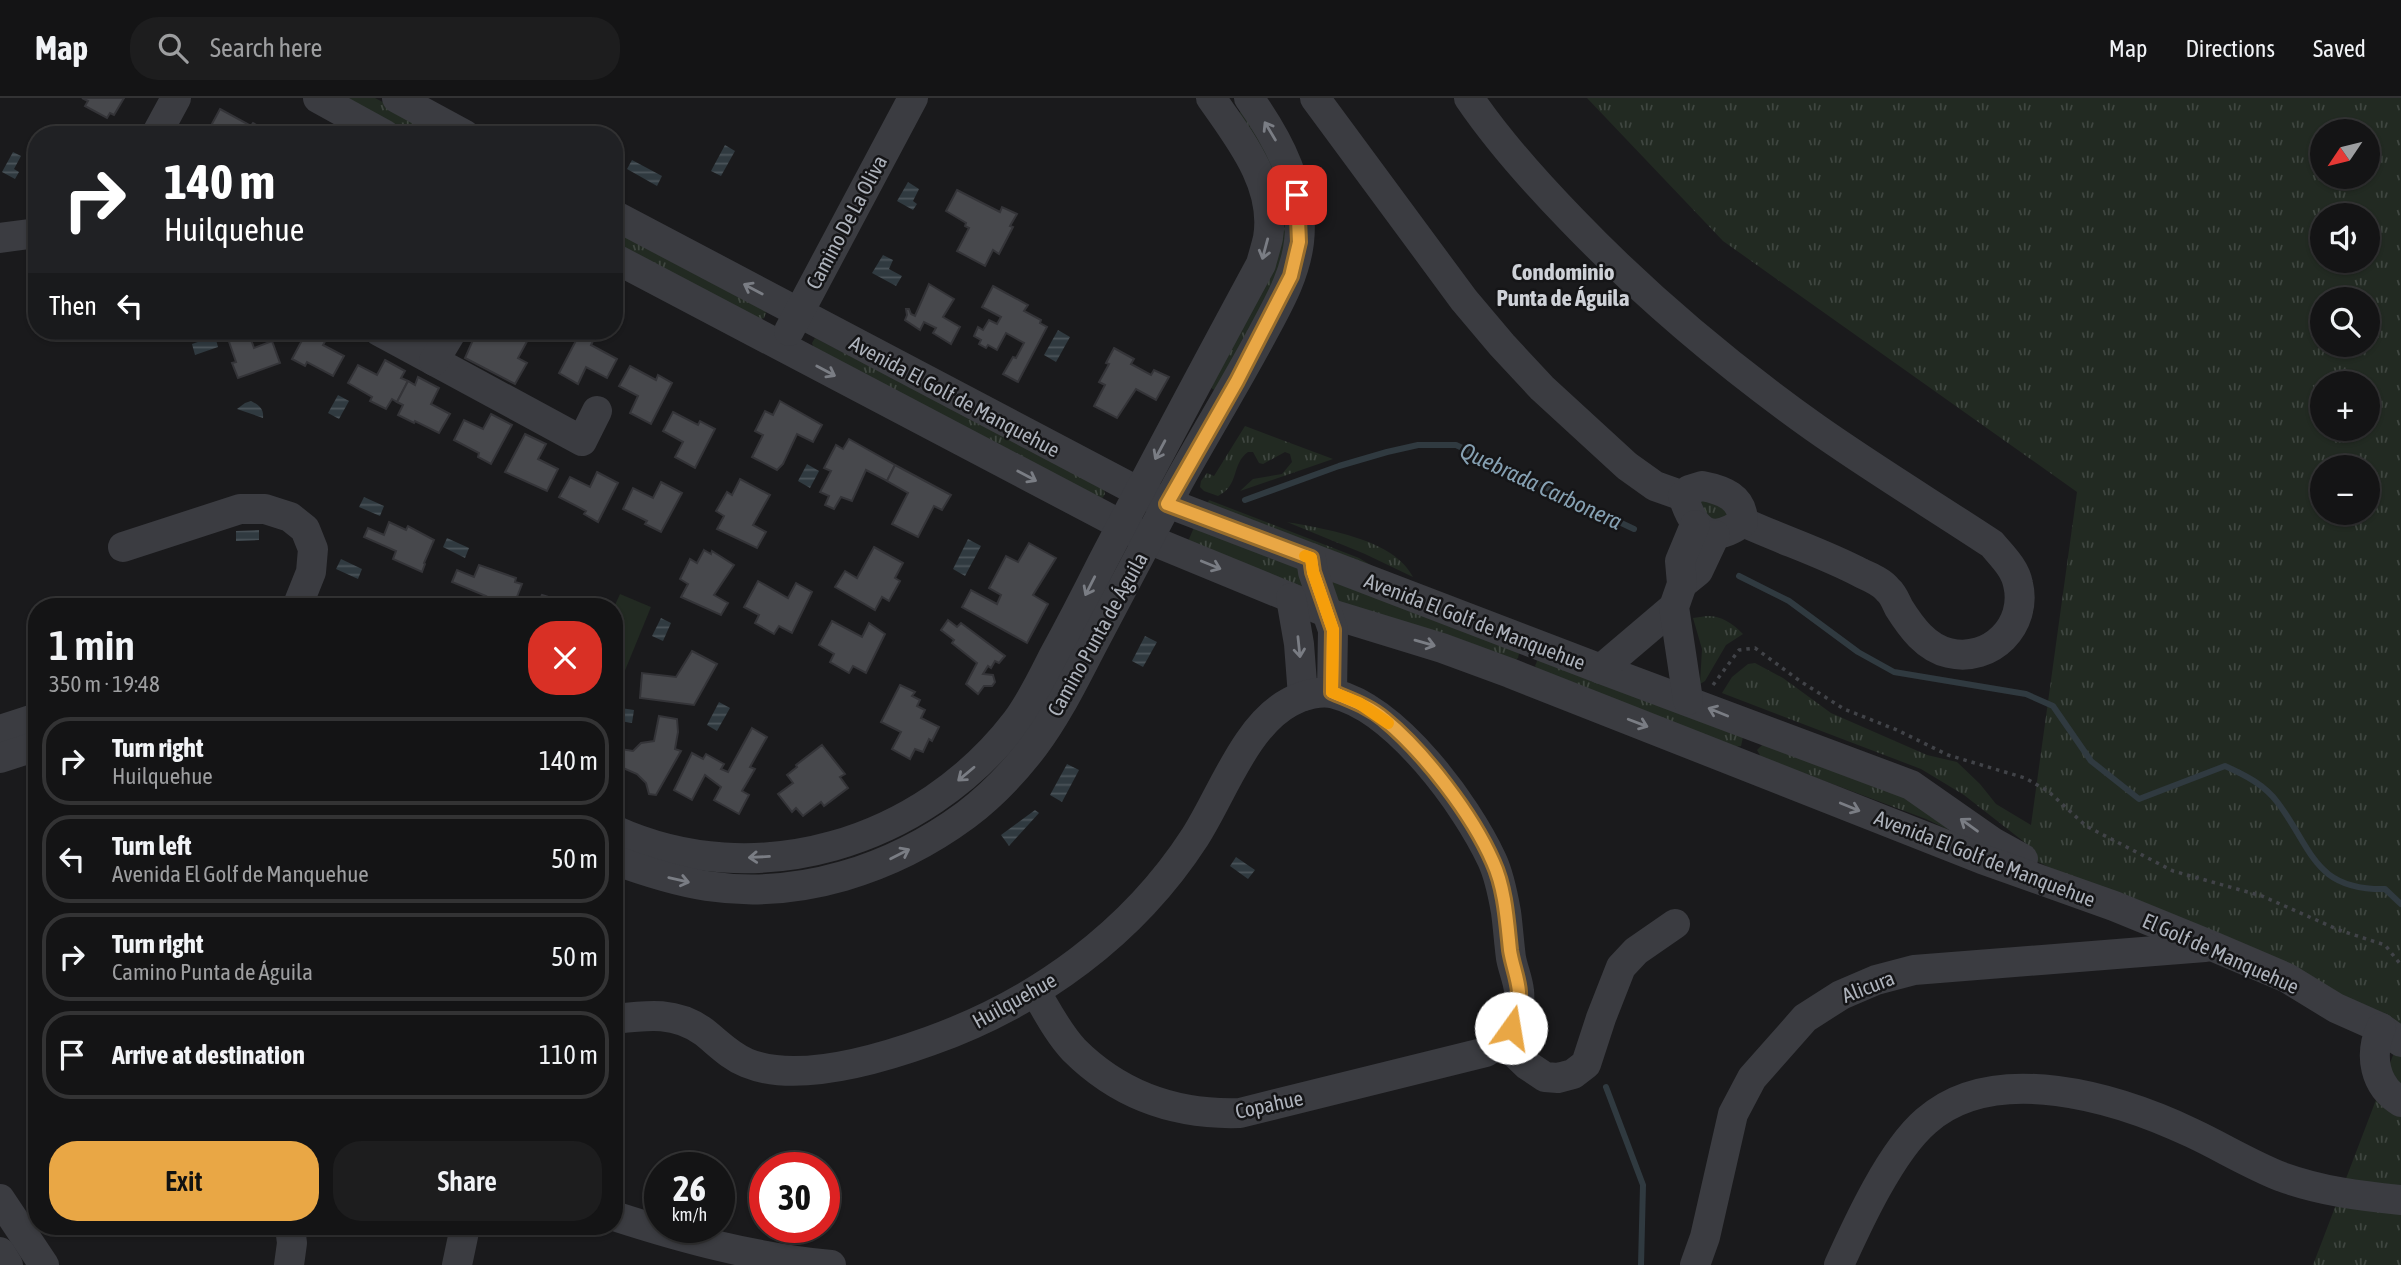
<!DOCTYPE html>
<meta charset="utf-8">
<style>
:root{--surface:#141415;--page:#1d1d1e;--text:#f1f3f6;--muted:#9d9ea0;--line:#333334;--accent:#e9a745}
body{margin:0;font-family:"Asap Condensed",sans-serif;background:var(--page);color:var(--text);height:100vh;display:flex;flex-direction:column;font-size:26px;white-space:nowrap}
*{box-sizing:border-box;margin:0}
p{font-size:23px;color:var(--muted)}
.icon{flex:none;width:38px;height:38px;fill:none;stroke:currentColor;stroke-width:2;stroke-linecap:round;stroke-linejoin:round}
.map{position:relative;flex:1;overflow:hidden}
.sheet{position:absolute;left:28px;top:500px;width:595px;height:637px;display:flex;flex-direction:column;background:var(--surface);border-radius:28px;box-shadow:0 2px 5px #0004,0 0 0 2px var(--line)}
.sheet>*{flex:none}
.banner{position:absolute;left:28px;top:28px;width:595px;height:214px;border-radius:28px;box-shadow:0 2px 5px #0004,0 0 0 2px var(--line);background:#202124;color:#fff;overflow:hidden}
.needle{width:46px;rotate:235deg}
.buttons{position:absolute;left:2310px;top:21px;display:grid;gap:14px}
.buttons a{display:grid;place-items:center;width:70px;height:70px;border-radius:50%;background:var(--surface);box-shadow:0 2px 5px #0004,0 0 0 2px var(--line);font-size:35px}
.speed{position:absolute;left:644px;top:1054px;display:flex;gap:14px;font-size:35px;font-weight:700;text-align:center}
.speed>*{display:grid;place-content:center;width:91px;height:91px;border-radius:50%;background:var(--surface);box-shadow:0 2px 5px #0004,0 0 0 2px var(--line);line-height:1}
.speed small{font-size:18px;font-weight:400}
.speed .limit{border:10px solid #d22;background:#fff;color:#111}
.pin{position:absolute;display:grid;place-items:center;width:60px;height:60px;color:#fff;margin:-30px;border-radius:14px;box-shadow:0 4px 10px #0006}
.me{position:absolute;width:77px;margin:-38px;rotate:13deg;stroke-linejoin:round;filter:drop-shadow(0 0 5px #0008)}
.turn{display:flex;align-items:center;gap:24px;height:147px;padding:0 21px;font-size:32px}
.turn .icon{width:91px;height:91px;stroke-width:2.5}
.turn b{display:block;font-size:49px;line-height:60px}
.then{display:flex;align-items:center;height:66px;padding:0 21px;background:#0003;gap:14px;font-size:26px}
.round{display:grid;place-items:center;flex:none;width:74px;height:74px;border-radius:28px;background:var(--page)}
.head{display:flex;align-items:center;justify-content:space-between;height:119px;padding:0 21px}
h1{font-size:42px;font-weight:600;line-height:52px}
.button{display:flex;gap:14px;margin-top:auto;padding:14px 21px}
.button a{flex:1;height:80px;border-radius:28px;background:var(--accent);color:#111;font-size:28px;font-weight:600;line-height:80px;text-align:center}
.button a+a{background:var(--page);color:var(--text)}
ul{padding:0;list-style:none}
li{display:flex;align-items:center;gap:21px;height:88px;margin:0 14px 10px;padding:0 7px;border:4px solid var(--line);border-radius:28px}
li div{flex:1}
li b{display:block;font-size:26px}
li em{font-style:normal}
header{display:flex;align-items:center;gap:42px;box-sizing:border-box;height:98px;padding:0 35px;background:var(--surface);border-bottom:2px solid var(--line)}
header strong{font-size:33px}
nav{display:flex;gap:38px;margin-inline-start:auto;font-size:24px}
.search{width:490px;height:63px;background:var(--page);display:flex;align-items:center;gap:18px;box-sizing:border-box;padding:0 24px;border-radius:28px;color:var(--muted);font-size:26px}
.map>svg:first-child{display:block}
</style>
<header>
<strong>Map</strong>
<div class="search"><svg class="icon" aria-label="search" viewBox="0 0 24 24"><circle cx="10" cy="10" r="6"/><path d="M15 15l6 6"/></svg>Search here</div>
<nav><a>Map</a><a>Directions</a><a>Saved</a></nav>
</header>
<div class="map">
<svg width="2401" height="1167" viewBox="0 0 2401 1167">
<defs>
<pattern id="grass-tufts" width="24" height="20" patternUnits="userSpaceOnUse" patternTransform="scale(1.75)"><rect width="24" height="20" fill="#222a22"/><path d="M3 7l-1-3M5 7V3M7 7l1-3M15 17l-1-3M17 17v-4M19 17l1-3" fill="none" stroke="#3f4640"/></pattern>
<pattern id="water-rules" width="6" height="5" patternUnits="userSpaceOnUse" patternTransform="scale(1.75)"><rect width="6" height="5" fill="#303a40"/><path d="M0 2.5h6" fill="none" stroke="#4b545a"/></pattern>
</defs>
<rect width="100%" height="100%" fill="#1a1a1c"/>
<g fill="url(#grass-tufts)" fill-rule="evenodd">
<path d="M340,0H375L444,37H409Z"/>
<path d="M1587,0H2401V1167H2313L2400,939L2026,758L2028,747L1964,697L1921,671L1722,595L1732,579L1748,566L1755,565L1783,580L1831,615L1927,657L1957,664L1980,686L1996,706L2031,727L2077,394L1723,143ZM2322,33H2368V79H2322ZM2322,117H2368V163H2322ZM2322,201H2368V247H2322ZM2322,285H2368V331H2322ZM2322,369H2368V415H2322Z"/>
<path d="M1240,14L1244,15L1259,36L1282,87L1287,130L1281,170L1217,294L1210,289L1265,182L1238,16Z"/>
<path d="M614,128L764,209L766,215L764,220L757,223L614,147Z"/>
<path d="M815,240L1103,388L1105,396L1101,402L814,251L812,245Z"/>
<path d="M1245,328L1333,361L1240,393L1253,381L1282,376L1292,364L1290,356L1285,354L1263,366L1259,365L1253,354H1248C1231,366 1240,387 1218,398L1204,393L1200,389L1201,383L1207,375L1214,378Z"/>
<path d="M1705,398L1734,416L1715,426L1694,402Z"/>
<path d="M1209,402L1359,460L1384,475L1207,407Z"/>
<path d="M1287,424C1325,431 1394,441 1413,479L1365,456Z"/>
<path d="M1195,427L1296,464L1307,494L1187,446Z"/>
<path d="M1326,477L1519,555L1518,560L1514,563L1329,502Z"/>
<path d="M1707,518C1722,518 1732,525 1743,536L1726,547L1705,583L1700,586L1702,551L1693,520Z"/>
<path d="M1538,561L1743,639L1741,648L1733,649L1539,574L1535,568Z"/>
<path d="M1763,646L1903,698L1951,733L1926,721L1761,659L1757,652Z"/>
</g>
<path fill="#222a22" d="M620,496L651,509L624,575L614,571V509Z"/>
<g fill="url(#water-rules)">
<path d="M725,47L735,53L721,78L711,73Z"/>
<path d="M13,54L21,58L14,71L19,74L15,81L2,74Z"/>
<path d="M632,62L662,78L657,88L627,71Z"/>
<path d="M908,84L919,91L913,103L917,106L913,112L897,103Z"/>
<path d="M883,157L893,162L889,171L902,178L896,188L872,175Z"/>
<path d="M1058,232L1070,239L1056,264L1044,257Z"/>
<path d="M215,238L218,249L195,257L192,246Z"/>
<path d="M338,297L349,303L339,321L328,315Z"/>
<path d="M251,303C259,307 264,311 263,320L237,311L245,305Z"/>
<path d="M807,366L819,373L810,390L798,383Z"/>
<path d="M364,399L384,408L380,418L359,409Z"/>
<path d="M259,432V442L236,443V433Z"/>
<path d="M447,440L469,450L465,460L443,449Z"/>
<path d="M968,441L981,448L965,478L953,471Z"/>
<path d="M341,461L362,471L358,481L336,471Z"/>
<path d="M661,520L671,525L663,543L652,538Z"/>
<path d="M1145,538L1157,544L1143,569L1132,563Z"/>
<path d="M719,604L730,610L717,633L707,627Z"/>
<path d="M614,609L634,612L632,625L614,622Z"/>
<path d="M1067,666L1079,672L1062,704L1050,697Z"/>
<path d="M1035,712L1039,715L1009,748L1001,737Z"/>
<path d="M1236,759L1255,772L1248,781L1230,768Z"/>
</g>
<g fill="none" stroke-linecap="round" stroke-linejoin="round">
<g stroke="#303a40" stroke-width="6">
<path d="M1245,402L1339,368L1387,354L1418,347H1456L1634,431"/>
<path d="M1739,478L1789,503L1858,554L1894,574L2026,596L2053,608L2091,663L2139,701L2225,668C2245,677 2265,687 2278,705C2313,752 2314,792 2385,791L2401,806"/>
<path d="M1606,989L1643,1087L1641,1167"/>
</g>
</g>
<g fill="#47484c" stroke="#343438" stroke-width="2">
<path d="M82,0H124L114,17L110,15L107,20L85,8L88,3Z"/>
<path d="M220,11L251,28L253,25L274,37H206Z"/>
<path d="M957,92L1000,114L1002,109L1017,116L1010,128L1013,129L999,156L993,152L985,168L957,153L969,130L965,128L966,125L946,113Z"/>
<path d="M929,186L954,201L943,219L960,229L951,246L933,235L936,230L924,224L920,232L905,222L907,217L906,211H909L911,216L915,218Z"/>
<path d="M993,188L1028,207L1024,213L1041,222L1040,225L1047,229L1018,284L1003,276L1013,259L1016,260L1024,245L1006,235L997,252L988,247L986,250L979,246L981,242L974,238L978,229L983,232L989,222L997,226L1001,219L982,209Z"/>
<path d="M242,233H248L254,250L272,243L280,265L238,280L232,265L236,264L227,238Z"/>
<path d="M307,233H331L323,247L344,258L333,278L307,264L305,268L292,261Z"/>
<path d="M495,233H524L531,236L518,260L527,265L515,286L465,260L476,235L490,242Z"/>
<path d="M581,233H598L591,247L617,261L607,280L586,269L578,286L559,275Z"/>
<path d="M1114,250L1134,261L1131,266L1151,277L1154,272L1169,279L1156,302L1136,291L1117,320L1094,308L1105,287L1099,284L1109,266L1106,265Z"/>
<path d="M385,262L405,273L401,280L408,283L397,304L392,301L386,311L370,303L372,299L348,285L358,267L377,277Z"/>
<path d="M630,268L656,282L658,277L672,285L651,326L630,315L638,298L619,288Z"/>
<path d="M418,279L439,290L431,306L450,316L439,335L415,323L414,325L398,317L403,307L397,304L408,283L415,287Z"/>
<path d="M780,303L822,327L813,344L797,336L783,366L777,372L752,359L763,337L755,333L765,313L773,317Z"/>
<path d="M673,314L698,327L700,323L715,331L695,370L675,359L683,344L663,333Z"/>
<path d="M491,316L512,327L491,366L478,359L479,355L454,342L464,322L483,331Z"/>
<path d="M525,336L546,346L538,361L558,371L547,393L505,374Z"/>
<path d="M849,341L895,367L887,383L866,372L852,403L841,399L834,411L825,407L829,398L820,394L831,373L824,370L836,347L843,351Z"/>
<path d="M895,367L951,397L942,412L934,408L918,439L892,426L908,395L887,383Z"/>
<path d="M597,374L618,385L598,424L584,416L586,413L559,399L570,379L590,389Z"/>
<path d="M740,381L770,397L753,427L766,434L757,450L717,431L724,418L716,413L727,394L732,397Z"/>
<path d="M661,384L682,395L661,434L645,426L647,423L623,411L633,390L653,400Z"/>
<path d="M389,424L406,432L408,428L434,442L424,465L425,466L422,474L393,461L396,453L364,439L368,430L384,437Z"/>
<path d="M1029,445L1056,460L1033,497L1048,506L1027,545L962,509L971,492L997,506L1001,497L989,490L1006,458L1018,464Z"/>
<path d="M874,449L903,465L895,480L900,483L889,503L882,499L875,512L835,489L845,473L857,480Z"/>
<path d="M704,452L711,456L712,453L734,467L714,497L728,505L721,517L681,499L688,486L680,481L690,461L697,465Z"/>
<path d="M479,467L516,480L515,484L522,486L513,509L501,504L499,509H490L482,506L486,498L452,484L457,472L474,479Z"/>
<path d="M758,483L788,500L796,485L812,494L792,535L779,528L774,536L755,525L759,517L744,509Z"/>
<path d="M542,497L581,509H536Z"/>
<path d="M948,522L957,529L961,525L1005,558L999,565L995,563L991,570L988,568L983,576L993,577L995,584L992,588H984L978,596L966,586L977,565L952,545L954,542L941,532Z"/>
<path d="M832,523L862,539L869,525L885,536L866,575L853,568L849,575L830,564L834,556L819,547Z"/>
<path d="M692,553L717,566L694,607L640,600L642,575L676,579Z"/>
<path d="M900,587L915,594L912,598L920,602L917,608L925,612L921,620L939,629L932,643L929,641L923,654L915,651L910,661L892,651L901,634L881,624Z"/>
<path d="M659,618L677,621L678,634L675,651L681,653L656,697L649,696L646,685L637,676L614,666V650L633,653L641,645L654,643Z"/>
<path d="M752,630L767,639L750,669L755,671L742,693L749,697L739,716L714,702L721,689L705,677L692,702L674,692L692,655L703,661L706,656L724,666L721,671L728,674Z"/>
<path d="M822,647L845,676L840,679L848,690L824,708L821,704L803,718L796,710L792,714L778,696L793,685L787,677L797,669L796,667Z"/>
</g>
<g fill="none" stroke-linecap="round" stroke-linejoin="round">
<path stroke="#414348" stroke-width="3.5" stroke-dasharray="3.5 5" stroke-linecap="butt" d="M1713,587L1739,552L1755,550L1800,583L1844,611L1897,632L1948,657L2025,680L2048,693L2086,728L2173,773L2262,798L2339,832L2385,847L2401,867"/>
<g stroke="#3b3c41" stroke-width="30">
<path d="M318,0L385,37"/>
<path d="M397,0L465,37"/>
<path d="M1315,0L1464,202L1502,247L1542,290L1627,368L1655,388L1683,398"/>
<path d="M1469,0C1499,44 1535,84 1572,122C1646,199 1727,267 1814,329C1872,370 1933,407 1992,446C2002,458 2015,470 2018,486C2028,527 1991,565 1949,555C1926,550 1911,529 1899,510C1896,504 1893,496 1888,492C1882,484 1870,479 1861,475C1823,455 1782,442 1743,424"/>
<path d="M156,37L176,0"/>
<path d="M614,117L1139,394L1601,571L1911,687L1994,745L2023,761"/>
<path d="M0,140L37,135"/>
<path d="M614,160L1148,441L1328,515L1442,550L1510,575L1982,761L2114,808L2212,848L2287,880L2336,910L2381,930L2401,944"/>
<path d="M379,233L582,343L597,313"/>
<path d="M789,233L913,0"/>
<path d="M434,263L452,233"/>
<path d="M1702,388C1723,392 1743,399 1743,424C1710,448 1694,433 1683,398L1689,392Z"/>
<path d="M123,449L240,411H265L290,419L305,431L313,451L311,474L297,509"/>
<path d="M1311,460L1313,474L1333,532L1332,594"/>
<path d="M1682,486L1698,473L1715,437"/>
<path d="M1291,500L1299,546L1303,598"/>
<path d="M1601,571L1674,509"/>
<path d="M1688,602L1674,509L1682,486L1680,463L1695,427"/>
<path d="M0,632L37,620"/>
<path d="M0,660L37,648"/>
<path d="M614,732C756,797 923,745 1016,624C1031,604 1042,581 1053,559C1070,528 1086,497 1102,465C1154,365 1207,266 1261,166C1263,158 1266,149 1268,140C1277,87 1239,40 1211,0"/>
<path d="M614,762C644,773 675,783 707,788C799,802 893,771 966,717C991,698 1015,673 1034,648C1058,616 1075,580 1094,544C1122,491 1150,438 1178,385C1206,334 1237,284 1264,233C1279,205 1295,177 1299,144C1305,91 1279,42 1249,0"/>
<path d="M614,921C647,917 676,913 704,934C718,945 730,958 747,965C798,986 880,961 930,943C1037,905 1133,835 1195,739C1222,697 1245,628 1290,604C1302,597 1322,592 1335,596C1397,612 1466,706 1492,762C1499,777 1503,797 1506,814C1508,829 1509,845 1511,860C1513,871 1518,882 1519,893C1522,919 1506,940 1486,954L1240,1015C1176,1017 1120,998 1074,952C1058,935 1047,913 1035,893"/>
<path d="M2381,930C2369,957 2374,988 2401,1004"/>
<path d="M1502,943L1527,967L1545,979L1558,980L1573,976L1586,966L1601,920L1621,869L1636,853L1675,826"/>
<path d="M0,1101L44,1167"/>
<path d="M614,1118C685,1141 756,1160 831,1167"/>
<path d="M0,1154L8,1167"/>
<path d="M289,1167L292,1145L290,1129"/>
<path d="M457,1167L465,1129"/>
<path d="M1695,1167L1705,1139L1733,1016L1752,980L1805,920L1841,897L1876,882L1914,872L2205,849"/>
<path d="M1839,1167C1858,1125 1891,1053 1926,1023C1995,962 2118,1000 2192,1035C2222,1049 2251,1067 2282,1079C2321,1093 2360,1098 2401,1102"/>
</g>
</g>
<defs><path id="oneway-shaft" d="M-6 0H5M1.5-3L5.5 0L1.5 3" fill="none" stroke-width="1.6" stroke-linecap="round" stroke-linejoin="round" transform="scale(1.75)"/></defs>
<g stroke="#7a7d84">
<use href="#oneway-shaft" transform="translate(1270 33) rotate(-121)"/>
<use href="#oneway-shaft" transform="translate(1265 151) rotate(105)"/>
<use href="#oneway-shaft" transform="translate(753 191) rotate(-152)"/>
<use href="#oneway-shaft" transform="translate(826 273) rotate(28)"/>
<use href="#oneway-shaft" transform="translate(1160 352) rotate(118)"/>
<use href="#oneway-shaft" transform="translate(1027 378) rotate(28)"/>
<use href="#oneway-shaft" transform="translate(1211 467) rotate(22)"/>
<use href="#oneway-shaft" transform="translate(1090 488) rotate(117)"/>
<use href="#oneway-shaft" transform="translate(1425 545) rotate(16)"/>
<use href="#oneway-shaft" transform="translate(1299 549) rotate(84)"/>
<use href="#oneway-shaft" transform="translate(1718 614) rotate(-158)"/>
<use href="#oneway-shaft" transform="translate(1638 625) rotate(21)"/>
<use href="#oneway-shaft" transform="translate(966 676) rotate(140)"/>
<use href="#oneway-shaft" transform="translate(1850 709) rotate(22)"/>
<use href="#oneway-shaft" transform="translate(1969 727) rotate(-144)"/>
<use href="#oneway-shaft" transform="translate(900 756) rotate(-27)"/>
<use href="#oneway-shaft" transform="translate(759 759) rotate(177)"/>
<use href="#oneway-shaft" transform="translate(679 782) rotate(13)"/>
</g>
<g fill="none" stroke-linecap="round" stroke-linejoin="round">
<g stroke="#976d2d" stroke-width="18">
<path id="route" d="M1297,97L1299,144L1291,178L1237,283L1167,406L1311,460L1313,474L1333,532L1332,594C1350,602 1369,608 1384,621C1424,654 1472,716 1493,764C1505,790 1507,823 1510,852C1512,866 1518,880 1519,894C1520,906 1515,918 1511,930"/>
</g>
<use href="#route" stroke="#e9a745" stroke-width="12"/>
<path stroke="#f59e0b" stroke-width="12" d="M1305,458L1311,460L1313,474L1333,532L1332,594L1359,605L1388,625"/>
</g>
<g text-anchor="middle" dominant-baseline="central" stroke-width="5" stroke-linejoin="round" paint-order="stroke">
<g font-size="21" fill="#adb2bb" stroke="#151517">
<text transform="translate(846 124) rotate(-62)">Camino De La Oliva</text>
<text transform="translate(955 298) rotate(28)">Avenida El Golf de Manquehue</text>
<text transform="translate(1475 523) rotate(21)">Avenida El Golf de Manquehue</text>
<text transform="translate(1097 536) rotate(-61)">Camino Punta de Águila</text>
<text transform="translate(1985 760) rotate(21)">Avenida El Golf de Manquehue</text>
<text transform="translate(2221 855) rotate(24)">El Golf de Manquehue</text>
<text transform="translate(1868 888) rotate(-21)">Alicura</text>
<text transform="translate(1014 902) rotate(-29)">Huilquehue</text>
<text transform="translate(1269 1006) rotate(-12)">Copahue</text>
</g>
<g font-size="23" font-weight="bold" fill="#ced1d7" stroke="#151517">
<text x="1563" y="174">Condominio<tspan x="1563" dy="26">Punta de Águila</tspan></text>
</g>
<g font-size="23" font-style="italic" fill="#86a1b3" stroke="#151517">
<text transform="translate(1541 388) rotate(25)">Quebrada Carbonera</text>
</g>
</g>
</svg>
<div class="buttons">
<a><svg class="needle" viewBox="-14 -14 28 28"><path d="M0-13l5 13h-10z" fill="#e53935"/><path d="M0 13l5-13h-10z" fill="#9d9ea0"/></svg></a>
<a><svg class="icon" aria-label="sound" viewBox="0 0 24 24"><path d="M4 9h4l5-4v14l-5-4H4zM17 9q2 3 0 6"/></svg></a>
<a><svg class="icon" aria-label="search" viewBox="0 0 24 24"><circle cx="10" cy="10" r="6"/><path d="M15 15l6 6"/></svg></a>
<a>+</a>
<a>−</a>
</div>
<div class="speed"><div>26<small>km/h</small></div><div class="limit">30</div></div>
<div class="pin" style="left:1297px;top:97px;background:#d93025"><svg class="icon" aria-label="arrive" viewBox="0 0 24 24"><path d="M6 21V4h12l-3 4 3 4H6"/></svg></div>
<svg class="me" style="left:1511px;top:930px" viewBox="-20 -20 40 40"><circle r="19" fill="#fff"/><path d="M0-13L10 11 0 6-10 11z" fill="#e9a745"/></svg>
<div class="banner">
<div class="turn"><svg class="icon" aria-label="right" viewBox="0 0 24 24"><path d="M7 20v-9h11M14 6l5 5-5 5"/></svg><div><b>140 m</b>Huilquehue</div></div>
<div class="then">Then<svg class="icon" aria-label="left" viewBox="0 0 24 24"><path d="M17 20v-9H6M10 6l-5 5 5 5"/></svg></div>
</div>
<section class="sheet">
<div class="head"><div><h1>1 min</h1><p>350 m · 19:48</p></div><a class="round" style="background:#d93025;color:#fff"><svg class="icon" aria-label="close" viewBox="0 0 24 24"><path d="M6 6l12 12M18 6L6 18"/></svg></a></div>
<ul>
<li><svg class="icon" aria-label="right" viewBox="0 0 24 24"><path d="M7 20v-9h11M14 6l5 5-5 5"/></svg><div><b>Turn right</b><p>Huilquehue</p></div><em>140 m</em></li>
<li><svg class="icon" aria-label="left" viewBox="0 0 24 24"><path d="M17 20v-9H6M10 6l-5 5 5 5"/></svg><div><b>Turn left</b><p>Avenida El Golf de Manquehue</p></div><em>50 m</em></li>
<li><svg class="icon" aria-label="right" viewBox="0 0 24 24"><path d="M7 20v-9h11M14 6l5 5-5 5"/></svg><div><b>Turn right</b><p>Camino Punta de Águila</p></div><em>50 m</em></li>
<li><svg class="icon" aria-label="arrive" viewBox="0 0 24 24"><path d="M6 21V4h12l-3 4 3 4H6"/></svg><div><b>Arrive at destination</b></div><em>110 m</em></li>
</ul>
<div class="button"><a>Exit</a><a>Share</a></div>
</section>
</div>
